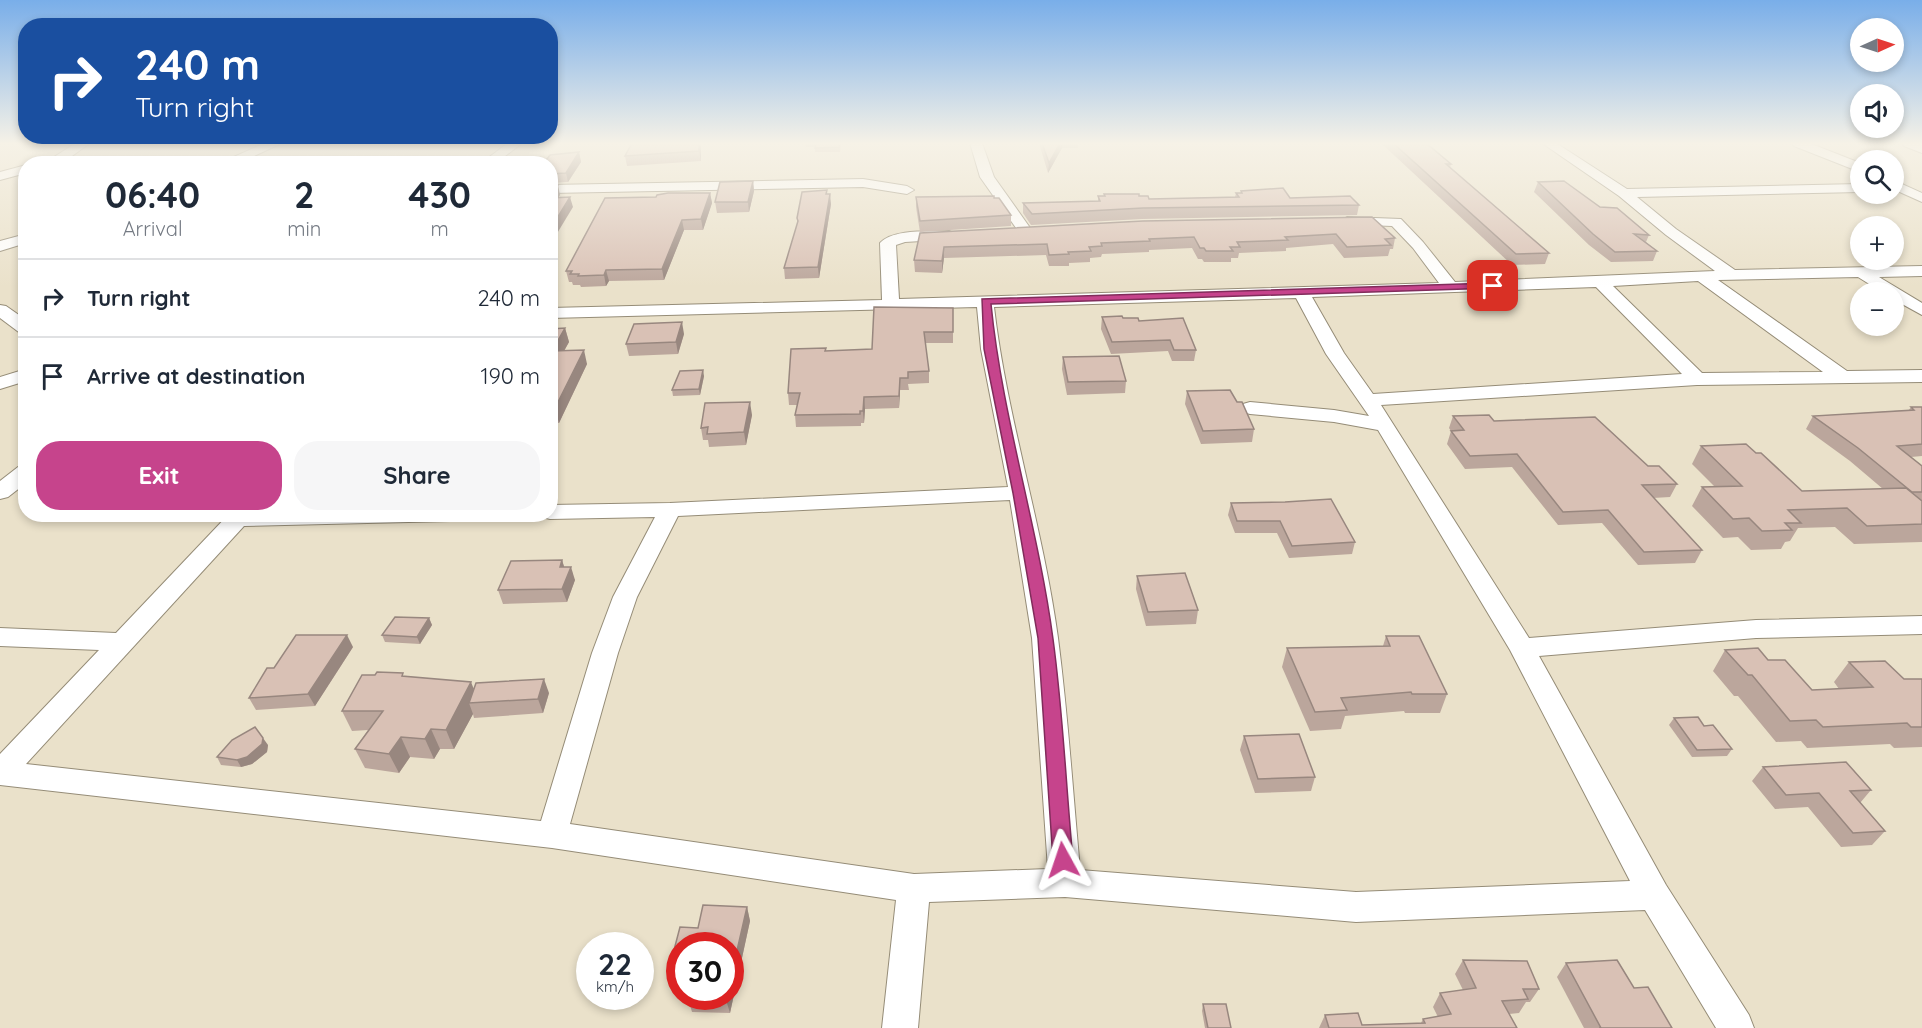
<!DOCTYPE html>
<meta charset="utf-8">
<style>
:root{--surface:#fff;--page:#f6f6f7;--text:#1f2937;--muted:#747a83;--line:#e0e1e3;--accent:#c6448c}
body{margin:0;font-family:Quicksand,sans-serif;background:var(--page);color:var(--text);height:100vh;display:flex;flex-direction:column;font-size:22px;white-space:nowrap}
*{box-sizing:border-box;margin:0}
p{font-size:20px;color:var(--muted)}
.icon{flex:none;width:33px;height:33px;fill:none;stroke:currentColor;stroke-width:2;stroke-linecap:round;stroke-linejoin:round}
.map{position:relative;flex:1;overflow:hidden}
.side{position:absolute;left:18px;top:156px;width:540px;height:366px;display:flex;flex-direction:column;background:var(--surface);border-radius:24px;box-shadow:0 3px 9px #0003}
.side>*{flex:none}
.top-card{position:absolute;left:18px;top:18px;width:540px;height:126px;border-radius:24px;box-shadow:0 3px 9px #0003;background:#1a4fa0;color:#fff;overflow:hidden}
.needle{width:39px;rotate:87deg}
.tools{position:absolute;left:1850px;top:18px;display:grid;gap:12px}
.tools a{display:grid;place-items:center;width:54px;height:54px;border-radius:50%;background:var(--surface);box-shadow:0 3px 9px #0003;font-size:30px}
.speed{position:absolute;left:576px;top:932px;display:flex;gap:12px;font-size:30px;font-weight:700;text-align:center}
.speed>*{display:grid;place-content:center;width:78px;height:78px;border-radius:50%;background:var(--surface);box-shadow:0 3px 9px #0003;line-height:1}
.speed small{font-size:15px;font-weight:400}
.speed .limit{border:9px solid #d22;background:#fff;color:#111}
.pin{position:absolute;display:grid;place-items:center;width:51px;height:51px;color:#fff;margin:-26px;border-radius:12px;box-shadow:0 3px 9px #0006}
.me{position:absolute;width:66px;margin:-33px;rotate:355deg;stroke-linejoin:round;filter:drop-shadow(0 0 4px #0008)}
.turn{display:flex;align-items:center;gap:21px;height:126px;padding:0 18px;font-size:27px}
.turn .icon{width:78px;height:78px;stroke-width:2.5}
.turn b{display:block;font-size:42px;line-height:51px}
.eta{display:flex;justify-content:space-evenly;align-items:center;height:102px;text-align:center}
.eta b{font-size:36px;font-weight:700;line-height:42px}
.action{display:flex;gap:12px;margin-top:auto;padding:12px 18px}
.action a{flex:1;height:69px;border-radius:24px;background:var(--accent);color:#fff;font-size:24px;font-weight:700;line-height:69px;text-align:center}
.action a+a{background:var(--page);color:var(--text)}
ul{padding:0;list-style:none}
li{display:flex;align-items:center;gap:18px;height:78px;padding:0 18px;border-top:2px solid var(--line)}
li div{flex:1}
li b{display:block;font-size:22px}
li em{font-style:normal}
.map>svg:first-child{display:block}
</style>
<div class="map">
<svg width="1922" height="1028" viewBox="0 0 1922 1028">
<rect width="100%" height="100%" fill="#eae1ca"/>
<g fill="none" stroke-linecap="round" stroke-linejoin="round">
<g stroke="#958c77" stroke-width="2">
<g id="minor">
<path d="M76,143H90L61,164H43Z"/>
<path d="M265,143H282L237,164H218Z"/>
<path d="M508,143H522L495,164H480Z"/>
<path d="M970,143H982L994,177L1033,232L1031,235H1021L980,177Z"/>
<path d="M1542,143H1556L1627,189L1860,184V192L1637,197L1676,229L1735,270L1922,266V276L1879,277L1922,303V315L1893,299V292H1882L1858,277L1718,280L1847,371L1922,370V382L1697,385L1381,405L1529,638L1756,620L1922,616V634L1756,638L1539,656L1666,885L1749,1015L1754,1028H1716L1645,910L1356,922L1065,897L929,902L918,1028H882L896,900L552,848L0,785V754L99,650L0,646V628L116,633L229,514H461L458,519L450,521L244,526L26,764L541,821L592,653L613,597L655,517L550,519L542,517L540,514H550V505L670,503L1008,487L981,349L977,307L550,318V308L882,300L880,243C894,228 930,232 949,231L954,233L957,236L954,239L905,242L896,245L899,299L1439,283L1413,248L1392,226L1342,224L1340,221L1347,217L1401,219L1423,242L1455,282L1715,271L1666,235L1619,196ZM1698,281L1823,372L1702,373L1613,286ZM1596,287L1682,374L1373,394L1344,353L1312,297ZM1296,298L1326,354L1369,416L1334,410L1250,402L1243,404L1240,408L1243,412L1250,414L1334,422L1378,430L1510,650L1630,881L1356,892L1080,870C1073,793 1068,715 1058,638C1043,527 1007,418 994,307ZM1010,500L1032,638L1048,869L914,874L570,824L618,653L637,597L678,516Z"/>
<path d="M1792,143H1809L1860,163V172L1794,146Z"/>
<path d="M1902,143L1922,144V153L1904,146Z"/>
<path d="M26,165V173L0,180V172Z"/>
<path d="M863,179L907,186L914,190L907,194L863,187L550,193V185Z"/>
<path d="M1893,180L1922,193V202L1893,189Z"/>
<path d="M26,234V243L0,251V241Z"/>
<path d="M0,305L6,306L26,320V334L20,333L0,318Z"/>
<path d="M26,369V381L0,389V377Z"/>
<path d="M26,466V483L8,497L0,499V481L18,467Z"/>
</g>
</g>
<use href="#minor" fill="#fff" fill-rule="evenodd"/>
</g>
<g fill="#bba69c">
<path d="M632,143H701V161L627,166L625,156Z"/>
<path d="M805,143H841L840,152H815V147H806Z"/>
<path d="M1039,143H1078V148H1062L1048,173Z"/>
<path d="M1381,143H1426L1451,164L1450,168L1549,253L1545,264L1512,265Z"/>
<path d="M579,152L581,162L568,182L550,183V164Z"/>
<path d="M753,181L754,191L749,212L717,213L715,202Z"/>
<path d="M1538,182L1600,207L1649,235L1646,242L1657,251L1653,261L1611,262L1589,245L1534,192Z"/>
<path d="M827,190V194L831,204L819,278L785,279L784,268L797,225V218Z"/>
<path d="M1241,191L1290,198L1359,205L1357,215L1142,219L1031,225L1023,213V203L1098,201V196H1104V194L1139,196L1149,199L1235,197L1236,193H1241Z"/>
<path d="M710,193L712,203L703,230H684L664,280L609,281L606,286L581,287L580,285H573L572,282H569L566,271L656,197Z"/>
<path d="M916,197L1011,215V226L920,232L916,207Z"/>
<path d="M1372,217L1395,238L1393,249H1390L1388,256L1344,258L1333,244L1286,248V251L1239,253L1238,258H1231V262H1204L1202,259H1198L1192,248L1149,250V252L1102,254L1101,257L1090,258V262L1069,263V266H1049L1046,255L944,258L942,273L915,272L914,260L920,233Z"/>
<path d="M953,308V343H925L929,371V383L908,384L909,390H900L899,408L865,409L864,423H861V426L796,427L795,415L797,405H789L788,393L826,348V351L872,349Z"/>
<path d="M1102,317L1123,318L1139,321L1196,350L1194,361H1172L1168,351L1111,354L1101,329Z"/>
<path d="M565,328L569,342L564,351L587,364L559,423H550V329Z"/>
<path d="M684,334L678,354L629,356L626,344Z"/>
<path d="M1063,357L1126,381L1125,393L1067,395L1062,369Z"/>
<path d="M704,376L700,395L673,396L672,390Z"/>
<path d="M1187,391L1237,402L1254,429L1252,442L1201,444L1185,404Z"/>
<path d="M1911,407H1922V456L1911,457L1922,466V542L1854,544L1835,527L1798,528L1790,541L1785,542L1781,549L1751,550L1738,537L1723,538L1692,506L1702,487H1715L1692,464L1701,446L1802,491L1883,489L1850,461L1806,429L1813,416L1909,410Z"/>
<path d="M752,415L746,445L709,447L708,440H703L701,428Z"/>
<path d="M1453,416L1494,421L1648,466L1677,484L1670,497L1653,498L1702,550L1695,563L1638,565L1602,523L1558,525L1512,467L1465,469L1447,444L1451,431L1449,428Z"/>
<path d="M1231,503L1355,542L1352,554L1289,558L1277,533H1235L1228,515Z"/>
<path d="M562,560L564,567L575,580L567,602L503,604L498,590Z"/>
<path d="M1137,576L1198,610L1196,624L1146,626L1136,589Z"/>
<path d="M429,618L432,625L420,644L385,642L382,635Z"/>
<path d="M1386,636L1447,694L1440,713H1405L1404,711L1345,716L1341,729L1310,731L1282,667L1287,648L1383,646Z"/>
<path d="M353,647L315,706L256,710L249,698L274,668Z"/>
<path d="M1725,650L1768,660L1812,690L1839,689L1834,682L1849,662L1904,679H1922V747L1894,748L1890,744L1807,748L1801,741L1776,742L1738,696H1734L1713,671Z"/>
<path d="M405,676L474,688L549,693L543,713L474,718L473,714L454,749H440L434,759L410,757L399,773L365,768L355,749L368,730L352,731L342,711Z"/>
<path d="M1674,718L1704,726L1732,749L1727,756L1692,757L1669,725Z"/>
<path d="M1244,736L1315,777L1311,791L1255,793L1240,750Z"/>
<path d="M268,745L267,752L252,764L241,767L221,765L217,757Z"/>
<path d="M1763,767L1871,790L1860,803L1885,831L1872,845L1841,847L1808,807L1775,809L1752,781Z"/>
<path d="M703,905L747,907L750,921L730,1013L692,1012L688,998V996H730V945H680V987H672L668,973L680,927L698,928Z"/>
<path d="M1463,960L1539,989L1530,1002H1526L1519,1013L1509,1014L1517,1028H1319L1325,1015L1362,1025L1421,1023L1423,1019L1438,1017L1433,1007L1440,993L1463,990L1455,974Z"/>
<path d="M1566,963L1634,988L1672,1028H1584L1557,977Z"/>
<path d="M1203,1004L1231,1028H1205L1202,1011Z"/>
</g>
<g fill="#98877f">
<path d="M699,143H701V161L699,151Z"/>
<path d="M1060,143H1062V148L1048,173L1049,163Z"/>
<path d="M579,152L581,162L568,182L566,173Z"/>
<path d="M753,181L754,191L749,212L748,202Z"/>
<path d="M558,185L560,195L552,208L550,196Z"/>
<path d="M710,193L712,203L703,230L701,219Z"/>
<path d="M830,194L831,204L819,278L818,267Z"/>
<path d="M570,197L573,207L550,245V230Z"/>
<path d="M682,220L684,230L664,280L662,269Z"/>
<path d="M944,247V258L942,273V261Z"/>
<path d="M606,270L609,281L606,286L604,275Z"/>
<path d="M682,322L684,334L678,354L676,342Z"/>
<path d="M565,328L569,342L556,365L552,351Z"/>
<path d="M584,350L587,364L559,423L555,408Z"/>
<path d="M703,370L704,376L700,395L699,389Z"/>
<path d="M900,378V390L899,408V396Z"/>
<path d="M864,397L865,409L864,423L863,411Z"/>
<path d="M750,402L752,415L746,445L744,432Z"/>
<path d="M562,560L566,573L560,567Z"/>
<path d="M571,567L575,580L567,602L562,589Z"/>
<path d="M429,618L432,625L420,644L417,637Z"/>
<path d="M347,635L353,647L315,706L308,694Z"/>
<path d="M544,679L549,693L543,713L538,699Z"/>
<path d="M471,682L479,702L469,703L473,714L454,749L446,730Z"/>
<path d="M431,729L440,749L434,759L425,739Z"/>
<path d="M401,737L410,757L399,773L389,754Z"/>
<path d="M263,738L268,745L267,752L252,764L241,767L237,760Z"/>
<path d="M747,907L750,921L730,1013L726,1000L727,996H730V981Z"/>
</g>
<g fill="#d9c1b5" stroke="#98877f" stroke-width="1.5">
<path d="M632,143H699V151L625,156Z"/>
<path d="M816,143H840L839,147L815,148Z"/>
<path d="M1042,143H1060L1049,163Z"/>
<path d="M1393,143H1426L1451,164H1446L1549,253L1516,254Z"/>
<path d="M579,152L566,173L550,174V164H543L550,155Z"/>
<path d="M753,181L748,202H715L720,182Z"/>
<path d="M1564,181L1600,207L1617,208L1649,235L1634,234L1657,251L1615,252L1593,234L1538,182Z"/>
<path d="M550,185H558L550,196Z"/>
<path d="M1283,188L1290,198L1350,196L1359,205L1143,208L1032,214L1023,203L1100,201L1098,196H1105L1104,194H1139V196H1148L1149,199L1239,197L1236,193H1242L1241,191Z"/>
<path d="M827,190L826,194H830L818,267L784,268L798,221L797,218L802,192Z"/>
<path d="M668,193H710L701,219L682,220L662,269L606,270L604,275L578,276L579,274H570L572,271H566L605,198L656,197L657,195Z"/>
<path d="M994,196V198H999L1011,215L920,221L916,197Z"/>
<path d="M570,197L550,230V198Z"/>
<path d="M1372,217L1395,238L1385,239L1391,245L1347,247L1336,234L1285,237L1288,240L1237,242L1240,247H1230L1233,251H1206L1204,248H1200L1194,237L1149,239L1150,241L1101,243L1102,246L1089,247L1091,251L1068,252L1069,254L1049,255L1047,244L944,247L942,261L914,260L920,233L1143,221Z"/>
<path d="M874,307L953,308V332H924L929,371L908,372V378H900L899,396L864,397L863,411H860V414L795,415L800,393H788L791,349L826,348L825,351L872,349Z"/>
<path d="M1122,316L1123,318H1138L1139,321L1183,318L1196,350H1174L1170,340L1112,342L1102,317Z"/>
<path d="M682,322L676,342L626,344L634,324Z"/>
<path d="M565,328L552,351L584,350L555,408H550V329Z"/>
<path d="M1119,356L1126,381L1068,382L1063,357Z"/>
<path d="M703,370L699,389L672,390L680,371Z"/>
<path d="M1230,390L1237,402H1242L1254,429L1203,431L1187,391Z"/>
<path d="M750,402L744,432L707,434L708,427L701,428L705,403Z"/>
<path d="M1911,407H1922V444L1897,446L1922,466V492H1912L1858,448L1813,416L1914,410Z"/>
<path d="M1489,415L1494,421L1595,417L1648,466H1659L1677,484L1642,485L1702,550L1644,552L1608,510L1563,512L1517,454L1470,456L1451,431L1464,430L1453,416Z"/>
<path d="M1746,444L1756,453H1761L1802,491L1906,488L1922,501V524L1867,526L1847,508L1788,510L1801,523H1785L1792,530L1762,531L1749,518L1733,519L1702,487L1742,486L1701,446Z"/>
<path d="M1331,499L1355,542L1292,546L1280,521H1237L1231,503L1285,502Z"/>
<path d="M562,560L560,567H571L562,589L498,590L511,561Z"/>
<path d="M1185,573L1198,610L1148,612L1137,576Z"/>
<path d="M395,617L429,618L417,637L382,635Z"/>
<path d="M296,635H347L308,694L249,698L267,668H274Z"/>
<path d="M1386,636H1419L1447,694H1412L1411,692L1341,698L1347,710L1315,712L1287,648L1390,646Z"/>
<path d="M1758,648L1768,660H1785L1812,690L1873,687L1849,662L1885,661L1904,679H1922V727H1911L1907,723L1823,727L1816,720L1790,721L1752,675H1748L1725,650Z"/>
<path d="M377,672L403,673L402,676L471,682L446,730L431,729L425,739L401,737L389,754L355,749L383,711H342L362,675H375Z"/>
<path d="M544,679L538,699L469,703L476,683Z"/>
<path d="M1698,717L1704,726L1713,725L1732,749L1697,750L1674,718Z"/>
<path d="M255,727L263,738L262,744L247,757L237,760L217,757L232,740Z"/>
<path d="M1299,734L1315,777L1258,779L1244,736Z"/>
<path d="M1846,762L1871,790L1850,791L1885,831L1853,833L1819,793L1786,795L1763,767Z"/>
<path d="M703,905L747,907L730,981V945H680V974L668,973L680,927L698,928Z"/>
<path d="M1463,960L1527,961L1539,989H1523L1528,999L1502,1001L1517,1028H1329L1325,1015L1358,1013L1362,1025L1425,1023L1423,1019L1451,1014L1440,993L1476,988Z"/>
<path d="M1617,960L1634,988L1648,987L1672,1028H1599H1601L1566,963Z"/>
<path d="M688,996H727L726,1000L688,998Z"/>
<path d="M1203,1004H1226L1231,1028H1208Z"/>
</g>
<linearGradient id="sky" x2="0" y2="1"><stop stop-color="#79aee9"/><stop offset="0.5" stop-color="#f6f2e7"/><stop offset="1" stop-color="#f6f2e7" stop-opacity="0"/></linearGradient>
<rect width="1922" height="287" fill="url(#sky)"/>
<path fill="#c6448c" stroke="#812c5b" stroke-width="1.5" d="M1493,283L1498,286L1496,288L991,304C1002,417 1038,526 1053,639C1063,712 1066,787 1073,860L1070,866L1063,869L1056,866L1053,860L1038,638L1013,493L984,349L982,299Z"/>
</svg>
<div class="tools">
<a><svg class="needle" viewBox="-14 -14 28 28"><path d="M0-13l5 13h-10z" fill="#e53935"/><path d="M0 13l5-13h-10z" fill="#747a83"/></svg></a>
<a><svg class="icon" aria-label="sound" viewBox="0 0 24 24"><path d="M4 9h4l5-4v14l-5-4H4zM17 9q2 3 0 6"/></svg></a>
<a><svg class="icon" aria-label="search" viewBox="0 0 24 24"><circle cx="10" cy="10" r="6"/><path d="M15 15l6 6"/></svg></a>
<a>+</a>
<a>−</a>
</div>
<div class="speed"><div>22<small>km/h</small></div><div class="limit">30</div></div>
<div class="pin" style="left:1493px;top:286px;background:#d93025"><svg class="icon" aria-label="arrive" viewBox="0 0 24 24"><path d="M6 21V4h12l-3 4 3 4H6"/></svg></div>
<svg class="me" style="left:1063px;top:860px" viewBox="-20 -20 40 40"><path d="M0-17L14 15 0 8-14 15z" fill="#c6448c" stroke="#fff" stroke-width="4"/></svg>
<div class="top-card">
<div class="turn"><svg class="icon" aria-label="right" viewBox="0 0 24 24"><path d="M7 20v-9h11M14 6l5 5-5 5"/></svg><div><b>240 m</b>Turn right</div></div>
</div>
<section class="side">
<div class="eta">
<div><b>06:40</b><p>Arrival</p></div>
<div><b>2</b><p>min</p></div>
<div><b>430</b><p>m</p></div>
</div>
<ul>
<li><svg class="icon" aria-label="right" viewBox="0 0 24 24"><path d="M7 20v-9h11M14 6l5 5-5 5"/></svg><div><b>Turn right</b></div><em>240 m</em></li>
<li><svg class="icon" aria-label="arrive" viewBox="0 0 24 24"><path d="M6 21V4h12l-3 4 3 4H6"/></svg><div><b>Arrive at destination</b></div><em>190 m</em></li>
</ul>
<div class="action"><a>Exit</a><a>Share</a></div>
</section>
</div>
